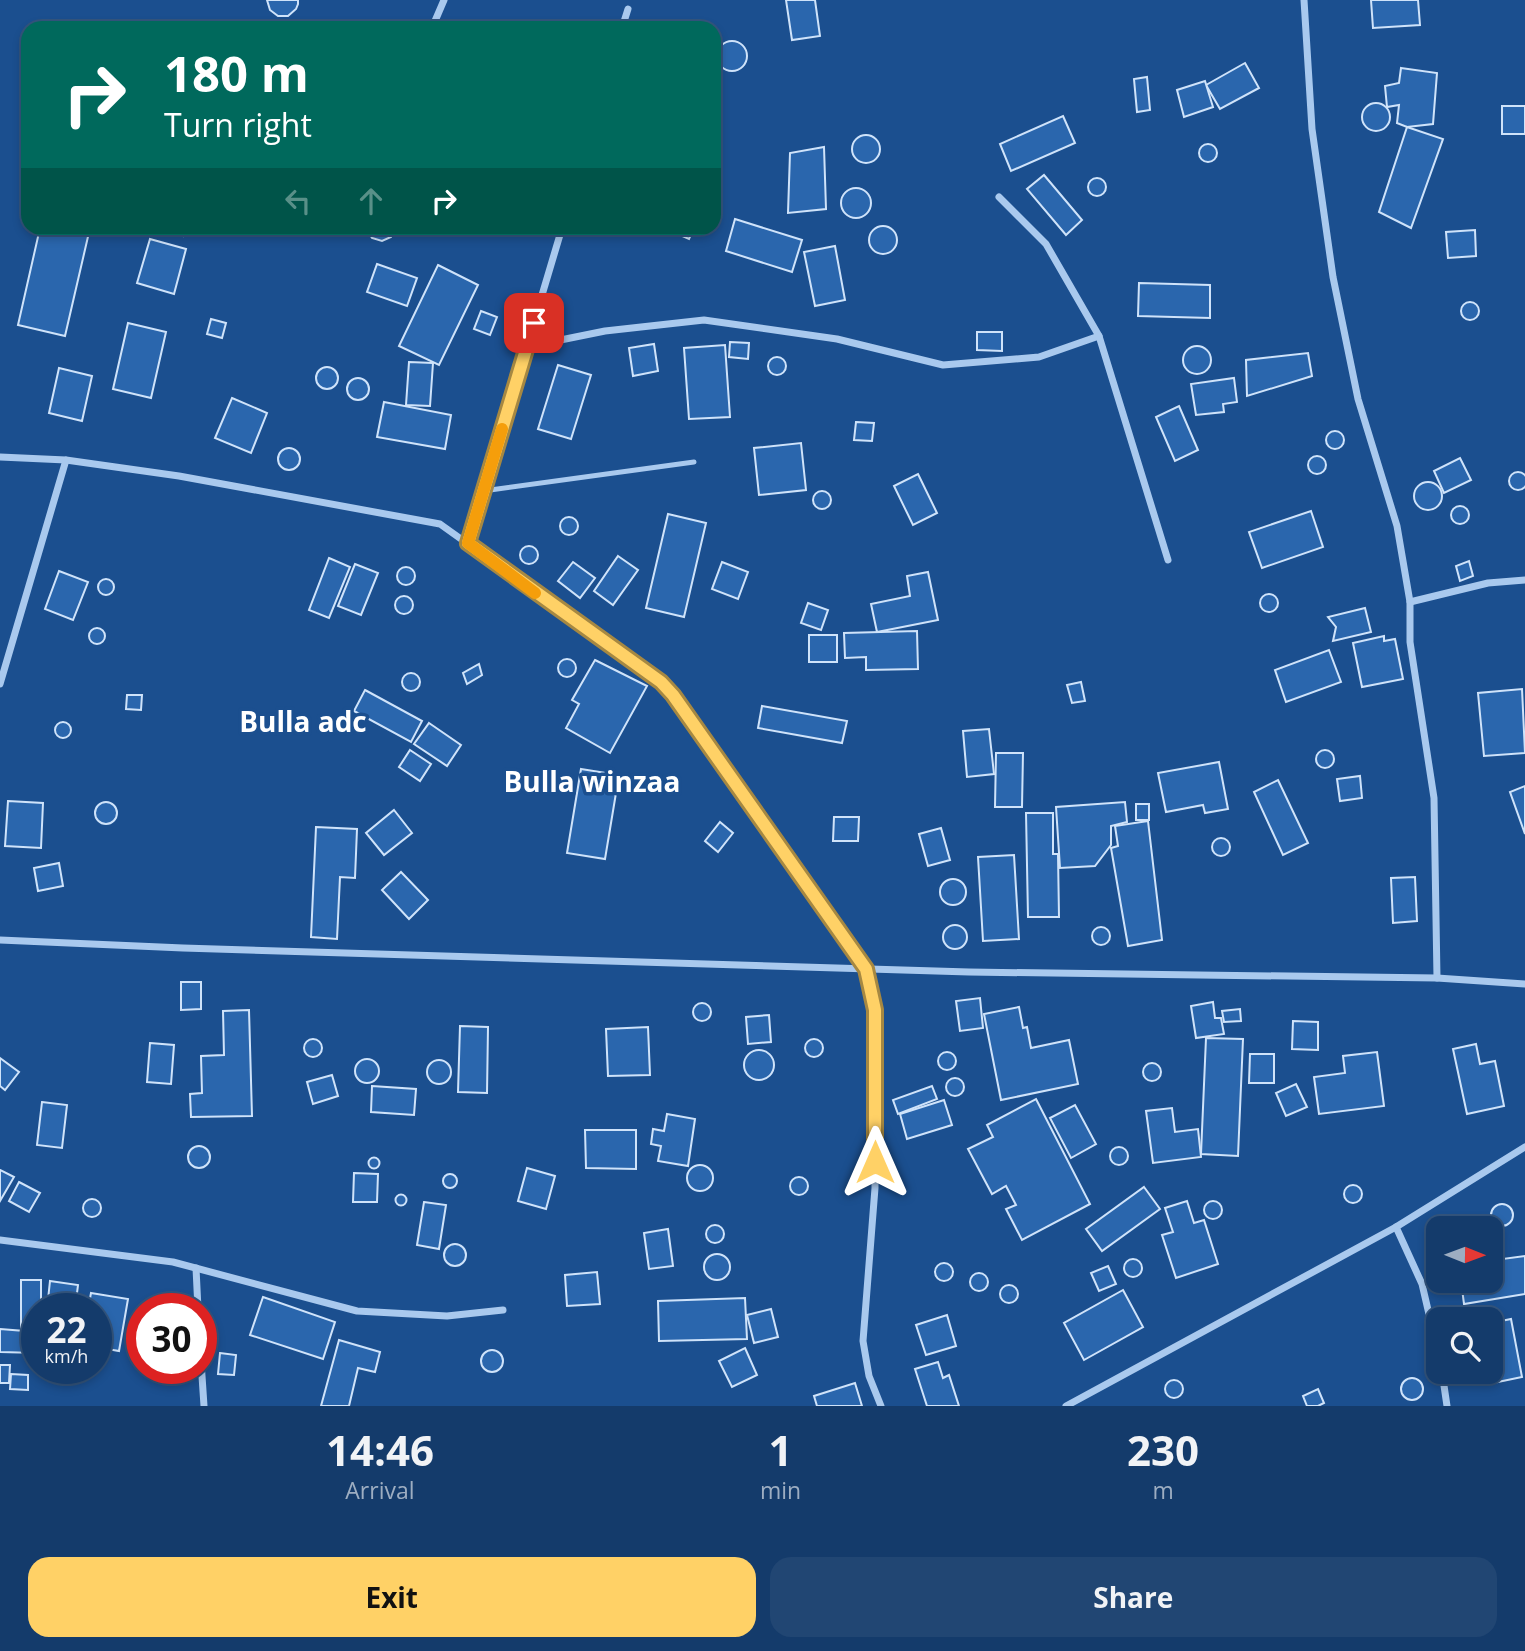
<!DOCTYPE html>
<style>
:root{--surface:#143b6b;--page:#214673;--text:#f1f3f6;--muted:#9dadc1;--line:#33557e;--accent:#ffd166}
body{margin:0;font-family:"Open Sans",sans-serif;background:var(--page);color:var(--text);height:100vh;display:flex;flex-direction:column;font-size:26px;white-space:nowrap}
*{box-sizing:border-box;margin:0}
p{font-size:23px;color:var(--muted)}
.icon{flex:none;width:38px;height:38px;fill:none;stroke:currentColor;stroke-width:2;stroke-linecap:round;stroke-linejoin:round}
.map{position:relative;height:1406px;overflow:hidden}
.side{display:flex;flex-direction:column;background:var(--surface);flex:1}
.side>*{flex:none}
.banner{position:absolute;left:21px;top:21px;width:700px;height:214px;border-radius:21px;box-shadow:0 4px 10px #0003,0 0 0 2px var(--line);background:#00695c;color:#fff;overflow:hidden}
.needle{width:46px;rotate:91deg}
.controls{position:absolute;left:1426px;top:1216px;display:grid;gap:14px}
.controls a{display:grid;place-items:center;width:77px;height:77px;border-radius:14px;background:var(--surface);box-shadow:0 4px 10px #0003,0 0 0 2px var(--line);font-size:35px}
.speed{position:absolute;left:21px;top:1293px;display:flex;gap:14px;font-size:35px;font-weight:700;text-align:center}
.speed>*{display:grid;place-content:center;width:91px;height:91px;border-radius:50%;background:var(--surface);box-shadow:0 4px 10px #0003,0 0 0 2px var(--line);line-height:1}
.speed small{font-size:18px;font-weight:400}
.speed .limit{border:10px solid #d22;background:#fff;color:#111}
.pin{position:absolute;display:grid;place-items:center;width:60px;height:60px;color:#fff;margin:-30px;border-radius:14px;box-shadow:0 4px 10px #0006}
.me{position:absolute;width:77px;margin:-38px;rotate:0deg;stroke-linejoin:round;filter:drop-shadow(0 0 5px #0008)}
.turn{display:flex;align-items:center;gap:24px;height:147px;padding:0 28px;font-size:32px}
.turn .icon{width:91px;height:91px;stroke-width:2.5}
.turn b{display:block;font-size:49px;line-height:60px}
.lanes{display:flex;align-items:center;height:66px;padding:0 28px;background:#0003;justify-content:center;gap:35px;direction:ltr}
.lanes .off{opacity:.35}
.eta{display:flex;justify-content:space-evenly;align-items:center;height:119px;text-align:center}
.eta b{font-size:42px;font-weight:700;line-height:49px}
.cta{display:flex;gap:14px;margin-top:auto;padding:14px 28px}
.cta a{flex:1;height:80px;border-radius:21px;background:var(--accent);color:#111;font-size:28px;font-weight:700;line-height:80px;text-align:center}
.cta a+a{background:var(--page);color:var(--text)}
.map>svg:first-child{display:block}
</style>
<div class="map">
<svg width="1525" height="1406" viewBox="0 0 1525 1406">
<rect width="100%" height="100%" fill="#1b4f8f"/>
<g fill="#2a66ad" stroke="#cfe3fa" stroke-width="2">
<path d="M267,0H298V4L296,9L288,16H278L270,10Z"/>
<path d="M786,0H815L820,36L792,40Z"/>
<path d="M1371,0H1418L1420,25L1373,28Z"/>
<circle cx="732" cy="56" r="15"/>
<path d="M1245,63L1259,88L1220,109L1206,85Z"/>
<path d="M1401,68L1437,73L1433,124L1407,127L1397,123L1399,105L1387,107L1385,86L1399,83Z"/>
<path d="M1147,77L1150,110L1137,112L1134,79Z"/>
<path d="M1205,81L1213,107L1184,117L1177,90Z"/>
<circle cx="1376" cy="117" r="14"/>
<rect x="1502" y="106" width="23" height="28"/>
<path d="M1063,116L1075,143L1011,171L1000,144Z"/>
<path d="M1407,127L1443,139L1411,228L1379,212Z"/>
<circle cx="866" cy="149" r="14"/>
<circle cx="1208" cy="153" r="9"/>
<path d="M824,147L826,209L788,213L790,153Z"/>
<path d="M1044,175L1082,220L1066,235L1027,189Z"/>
<circle cx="1097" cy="187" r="9"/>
<circle cx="856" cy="203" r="15"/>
<path d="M735,219L802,240L792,272L726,251Z"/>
<circle cx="883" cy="240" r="14"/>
<path d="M40,228H90L65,336L18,325Z"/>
<path d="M154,228H185L183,236Z"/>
<path d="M206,228H228L227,232Z"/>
<path d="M366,228H396L391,237L382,241L372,238Z"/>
<path d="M664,228H694L689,239Z"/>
<path d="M1475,230L1476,256L1448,258L1446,232Z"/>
<path d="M150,239L186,249L174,294L137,283Z"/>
<path d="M835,246L845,300L815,306L804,252Z"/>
<path d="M377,264L417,278L407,306L367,292Z"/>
<path d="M438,265L478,285L439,365L399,346Z"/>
<path d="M1139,283L1210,285V318L1138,316Z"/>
<circle cx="1470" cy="311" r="9"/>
<path d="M481,311L497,317L490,335L474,329Z"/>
<path d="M211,319L226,323L222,338L207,334Z"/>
<path d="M128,323L166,332L151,398L113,389Z"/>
<path d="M977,332H1002V351L977,350Z"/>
<path d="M730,342L749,343L748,359L729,357Z"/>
<path d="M654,344L658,371L633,376L629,348Z"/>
<path d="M725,345L730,417L689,419L684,348Z"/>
<circle cx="1197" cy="360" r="14"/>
<path d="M1308,353L1312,376L1247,396L1246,360Z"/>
<circle cx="777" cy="366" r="9"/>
<path d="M409,362L433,363L430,406L406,405Z"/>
<path d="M558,365L591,375L571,439L538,429Z"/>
<circle cx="327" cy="378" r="11"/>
<path d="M59,368L92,376L82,421L49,413Z"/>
<circle cx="358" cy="389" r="11"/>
<path d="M1234,378L1237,402L1223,404L1224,412L1196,415L1191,384Z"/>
<path d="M232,398L267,413L251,453L215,438Z"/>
<path d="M384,402L451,415L445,449L377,437Z"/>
<path d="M1179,406L1198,450L1175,461L1156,417Z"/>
<path d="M856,422L874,423L872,441L854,440Z"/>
<circle cx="1335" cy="440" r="9"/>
<path d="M801,443L806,490L759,495L754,448Z"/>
<circle cx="289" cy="459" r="11"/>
<circle cx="1317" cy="465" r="9"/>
<path d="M1460,458L1471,480L1444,493L1434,471Z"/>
<circle cx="1518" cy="481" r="9"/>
<path d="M918,474L937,513L913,525L894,486Z"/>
<circle cx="1428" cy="496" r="14"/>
<circle cx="822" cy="500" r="9"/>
<circle cx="1460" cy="515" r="9"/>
<path d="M1311,511L1323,547L1262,568L1249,532Z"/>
<path d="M668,514L706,523L684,617L646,608Z"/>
<circle cx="569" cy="526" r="9"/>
<circle cx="529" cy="555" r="9"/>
<path d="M618,556L638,570L613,605L594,591Z"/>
<path d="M329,558L350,567L329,618L309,610Z"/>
<path d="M1469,561L1473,576L1460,581L1456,566Z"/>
<path d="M573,562L595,578L580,598L558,581Z"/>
<path d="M722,562L748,572L738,599L712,589Z"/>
<path d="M355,564L378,573L361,615L338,606Z"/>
<circle cx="406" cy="576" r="9"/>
<path d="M59,571L88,582L73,620L45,609Z"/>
<path d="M928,572L938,620L877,632L871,604L910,596L907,576Z"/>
<circle cx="106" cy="587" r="8"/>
<circle cx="1269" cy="603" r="9"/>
<circle cx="404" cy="605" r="9"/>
<path d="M808,603L828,610L821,630L801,623Z"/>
<path d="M1365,608L1371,632L1333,641L1336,627L1328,617Z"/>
<circle cx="97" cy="636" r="8"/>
<path d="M917,631L918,669L866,670V657L845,658L844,633Z"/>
<rect x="809" y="635" width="28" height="27"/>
<path d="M1384,636V641L1395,639L1403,679L1362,687L1353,643Z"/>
<path d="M1329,650L1341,682L1286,702L1275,670Z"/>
<circle cx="567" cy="668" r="9"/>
<path d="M595,660L647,686L610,753L566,728L579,704L572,700Z"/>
<path d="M479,664L482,675L467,684L463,673Z"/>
<circle cx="411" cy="682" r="9"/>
<path d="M1081,682L1085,701L1072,703L1067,685Z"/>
<path d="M1522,689L1525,753L1484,756L1478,693Z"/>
<path d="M365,690L422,721L411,742L354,711Z"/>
<path d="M127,695H142L141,710L126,709Z"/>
<path d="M762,706L847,721L842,743L758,728Z"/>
<circle cx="63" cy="730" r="8"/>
<path d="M429,723L461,745L447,766L414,744Z"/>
<path d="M989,729L994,774L967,777L963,731Z"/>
<circle cx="1325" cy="759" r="9"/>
<path d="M410,750L431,764L420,781L399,767Z"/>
<path d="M996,753H1023L1022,807H995Z"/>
<path d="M1219,762L1228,809L1205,813L1203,805L1166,812L1158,773Z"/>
<path d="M581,769L619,775L605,859L567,853Z"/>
<path d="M1360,776L1362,798L1340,801L1337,779Z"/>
<path d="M1278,780L1308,843L1283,855L1254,792Z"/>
<path d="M1525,786V834L1510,792Z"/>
<path d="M8,801L43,803L41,848L5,846Z"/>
<circle cx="106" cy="813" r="11"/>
<path d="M1125,802L1127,822L1111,826V845L1095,866L1060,868L1056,807Z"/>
<rect x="1136" y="804" width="13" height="16"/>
<path d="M394,810L412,833L384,855L366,833Z"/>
<path d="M1026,813H1053V854H1058L1059,917H1028Z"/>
<path d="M834,817H859L858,841H833Z"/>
<path d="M1148,821L1162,940L1128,946L1111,848L1118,846L1115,826Z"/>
<path d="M720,822L733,833L718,852L705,841Z"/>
<path d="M316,827L357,829L355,878L340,877L337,939L311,937Z"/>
<path d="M941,828L950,860L928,866L919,834Z"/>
<circle cx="1221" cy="847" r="9"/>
<path d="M1014,855L1019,939L983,941L978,857Z"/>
<path d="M59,863L63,886L38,891L34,868Z"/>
<path d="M401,872L428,900L409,919L382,890Z"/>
<path d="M1415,877L1417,921L1393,923L1391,878Z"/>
<circle cx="953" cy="892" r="13"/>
<circle cx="955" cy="937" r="12"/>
<circle cx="1101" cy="936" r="9"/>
<path d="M181,982H201V1009L181,1010Z"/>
<path d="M980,998L983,1028L960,1031L956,1001Z"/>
<path d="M1213,1002L1215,1018H1221L1224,1034L1196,1038L1191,1006Z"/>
<circle cx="702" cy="1012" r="9"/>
<path d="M1019,1007L1023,1028L1027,1027L1031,1048L1069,1040L1078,1084L1001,1100L984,1014Z"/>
<path d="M1240,1009L1241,1021L1224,1022L1222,1011Z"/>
<path d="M249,1010L252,1116L191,1117L190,1094L202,1093L201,1056L224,1055L223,1011Z"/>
<path d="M769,1015L771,1042L748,1044L746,1017Z"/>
<path d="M1293,1021L1318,1022V1050L1292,1049Z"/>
<path d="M460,1026L488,1027L487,1093L458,1092Z"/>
<path d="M648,1027L650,1075L608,1076L606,1029Z"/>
<path d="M1206,1038L1243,1039L1238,1156L1201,1154Z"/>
<circle cx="313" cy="1048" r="9"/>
<circle cx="814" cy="1048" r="9"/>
<path d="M150,1043L174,1045L171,1084L147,1082Z"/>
<path d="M1476,1044L1480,1064L1495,1061L1504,1106L1467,1114L1453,1049Z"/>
<circle cx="759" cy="1065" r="15"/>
<circle cx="947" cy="1061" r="9"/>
<path d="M1377,1052L1384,1106L1319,1114L1314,1077L1345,1073L1343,1056Z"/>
<path d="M1250,1054H1274V1083H1249Z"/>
<path d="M0,1058L19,1072L5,1090L0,1086Z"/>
<circle cx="367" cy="1071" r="12"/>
<circle cx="439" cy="1072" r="12"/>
<circle cx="1152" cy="1072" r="9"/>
<path d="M332,1075L338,1096L313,1104L307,1082Z"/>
<circle cx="955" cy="1087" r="9"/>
<path d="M1296,1084L1307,1107L1286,1116L1276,1093Z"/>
<path d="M372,1086L416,1089L414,1115L371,1112Z"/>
<path d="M932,1086L937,1099L898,1114L893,1100Z"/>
<path d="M1036,1099L1090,1204L1022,1240L1006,1209L1016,1205L1006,1186L992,1194L968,1149L993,1137L987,1125Z"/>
<path d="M944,1100L952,1125L907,1139L900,1114Z"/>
<path d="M42,1102L67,1105L62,1148L37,1145Z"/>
<path d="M1075,1105L1096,1144L1071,1158L1050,1118Z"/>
<path d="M1172,1108L1175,1132L1198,1129L1201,1157L1153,1163L1146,1111Z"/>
<path d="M667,1114L695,1119L688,1166L658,1161L661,1146L651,1144L653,1129L664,1131Z"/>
<path d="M585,1130H636V1169L586,1168Z"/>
<circle cx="199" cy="1157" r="11"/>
<circle cx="1119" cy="1156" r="9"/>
<circle cx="374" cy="1163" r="5.5"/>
<circle cx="700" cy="1178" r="13"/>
<path d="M527,1168L555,1176L546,1209L518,1201Z"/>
<path d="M0,1170L14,1177L0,1201Z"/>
<path d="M354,1173L378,1174L377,1202H353Z"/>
<circle cx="450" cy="1181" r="7"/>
<circle cx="799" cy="1186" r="9"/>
<path d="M19,1182L40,1193L29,1212L9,1201Z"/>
<circle cx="1353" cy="1194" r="9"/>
<path d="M1144,1187L1160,1209L1102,1251L1086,1229Z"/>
<circle cx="401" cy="1200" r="5.5"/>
<circle cx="92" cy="1208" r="9"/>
<circle cx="1213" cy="1210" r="9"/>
<path d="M1187,1201L1194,1223L1204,1220L1218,1264L1176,1278L1162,1235L1173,1232L1165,1208Z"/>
<path d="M424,1202L446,1205L439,1249L417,1245Z"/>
<circle cx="1502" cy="1215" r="11"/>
<circle cx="715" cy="1234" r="9"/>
<path d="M668,1229L673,1266L649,1269L644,1233Z"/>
<path d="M1491,1244V1247L1501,1246L1503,1259L1525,1256V1294L1464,1304L1461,1281H1491Z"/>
<circle cx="455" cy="1255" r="11"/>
<circle cx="717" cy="1267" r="13"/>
<circle cx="1133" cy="1268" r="9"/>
<circle cx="944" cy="1272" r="9"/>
<path d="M1108,1266L1116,1284L1099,1291L1091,1273Z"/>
<path d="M597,1272L600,1304L567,1306L565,1275Z"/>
<circle cx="979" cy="1282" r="9"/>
<path d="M21,1280H41V1309H37V1329H21Z"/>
<path d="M50,1281L78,1285L75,1309H47Z"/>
<circle cx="1009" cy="1294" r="9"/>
<path d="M1123,1290L1143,1327L1084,1360L1064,1323Z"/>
<path d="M91,1293L128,1299L119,1351L96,1347V1309H88Z"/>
<path d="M263,1297L335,1322L323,1359L250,1335Z"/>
<path d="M745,1298L747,1339L659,1341L658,1301Z"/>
<path d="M771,1309L778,1337L754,1343L747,1315Z"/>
<path d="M947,1315L956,1346L926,1355L916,1325Z"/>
<path d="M1511,1319L1522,1377L1493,1383L1491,1369V1323Z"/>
<path d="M0,1329L37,1332V1353L0,1352Z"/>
<path d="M339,1340L380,1352L375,1372L358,1368L349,1406H321Z"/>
<path d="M745,1348L757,1375L732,1387L719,1361Z"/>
<circle cx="492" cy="1361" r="11"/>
<path d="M220,1353L236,1355L234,1375L218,1374Z"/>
<path d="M938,1362L943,1378L949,1375L959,1406H927L915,1369Z"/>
<path d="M0,1365H10L9,1383H0Z"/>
<path d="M11,1374L28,1375V1390L10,1389Z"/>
<circle cx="1412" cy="1389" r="11"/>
<circle cx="1174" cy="1389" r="9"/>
<path d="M855,1383L862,1406H817L814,1396Z"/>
<path d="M1318,1389L1324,1403L1318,1406H1307L1303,1396Z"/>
</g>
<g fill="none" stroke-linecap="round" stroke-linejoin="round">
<path stroke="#a9c9ee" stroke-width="5" d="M483,491L694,462"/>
<g stroke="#a9c9ee" stroke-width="7">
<path d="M1304,0L1312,129L1333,277L1358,399L1397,526L1410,602V642L1434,798L1437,978"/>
<path d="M432,28L444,0"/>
<path d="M622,28L628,9"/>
<path d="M1099,336L1168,560"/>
<path d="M526,347L605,331L704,320L837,339L943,365L1039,357L1099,336L1046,244L999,197"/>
<path d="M0,457L66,460L179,476L440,524L661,682L673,695L866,969L875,1010V1188L863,1341L869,1376L881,1406"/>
<path d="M468,543L562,228"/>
<path d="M1410,602L1488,583L1525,580"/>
<path d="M0,684L66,460"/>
<path d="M0,940L183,948L969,972L1437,978L1525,984"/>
<path d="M1396,1227L1422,1284L1438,1353"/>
<path d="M0,1240L173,1262L357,1311L447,1316L503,1310"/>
<path d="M196,1268L198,1309"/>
<path d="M201,1361L204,1406"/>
<path d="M1442,1372L1447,1406"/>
<path d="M1066,1406L1396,1227L1525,1147"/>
</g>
</g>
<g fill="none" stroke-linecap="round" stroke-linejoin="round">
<g stroke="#a68842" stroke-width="18">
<path id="route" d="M534,323L468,543L661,682L673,695L866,969L875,1010V1162"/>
</g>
<use href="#route" stroke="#ffd166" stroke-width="12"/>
<path stroke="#f59e0b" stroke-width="12" d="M502,429L468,543L535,593"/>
</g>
<g text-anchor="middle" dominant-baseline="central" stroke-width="7" stroke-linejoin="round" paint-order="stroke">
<g font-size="28" font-weight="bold" fill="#fff" stroke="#1b4f8f">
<text x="303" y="721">Bulla adc</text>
<text x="592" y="781">Bulla winzaa</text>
</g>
</g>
</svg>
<div class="controls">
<a><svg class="needle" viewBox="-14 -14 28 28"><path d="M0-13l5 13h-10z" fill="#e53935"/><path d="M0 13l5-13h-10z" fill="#9dadc1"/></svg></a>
<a><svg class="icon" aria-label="search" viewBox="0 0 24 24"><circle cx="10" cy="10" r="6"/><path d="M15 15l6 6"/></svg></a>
</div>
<div class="speed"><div>22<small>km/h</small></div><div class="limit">30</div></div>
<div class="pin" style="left:534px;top:323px;background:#d93025"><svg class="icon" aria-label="arrive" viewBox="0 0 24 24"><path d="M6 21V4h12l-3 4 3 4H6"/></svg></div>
<svg class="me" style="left:875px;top:1162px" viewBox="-20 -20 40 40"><path d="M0-17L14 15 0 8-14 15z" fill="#ffd166" stroke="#fff" stroke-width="4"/></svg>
<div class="banner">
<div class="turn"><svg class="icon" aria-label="right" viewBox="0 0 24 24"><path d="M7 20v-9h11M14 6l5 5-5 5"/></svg><div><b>180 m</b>Turn right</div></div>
<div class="lanes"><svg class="icon off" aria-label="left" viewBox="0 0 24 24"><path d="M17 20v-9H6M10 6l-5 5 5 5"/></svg><svg class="icon off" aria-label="ahead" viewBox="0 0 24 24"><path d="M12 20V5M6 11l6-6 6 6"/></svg><svg class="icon" aria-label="right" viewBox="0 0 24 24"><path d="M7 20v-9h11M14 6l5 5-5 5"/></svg></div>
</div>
</div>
<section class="side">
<div class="eta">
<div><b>14:46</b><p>Arrival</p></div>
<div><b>1</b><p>min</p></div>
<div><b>230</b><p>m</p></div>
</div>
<div class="cta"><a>Exit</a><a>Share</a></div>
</section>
